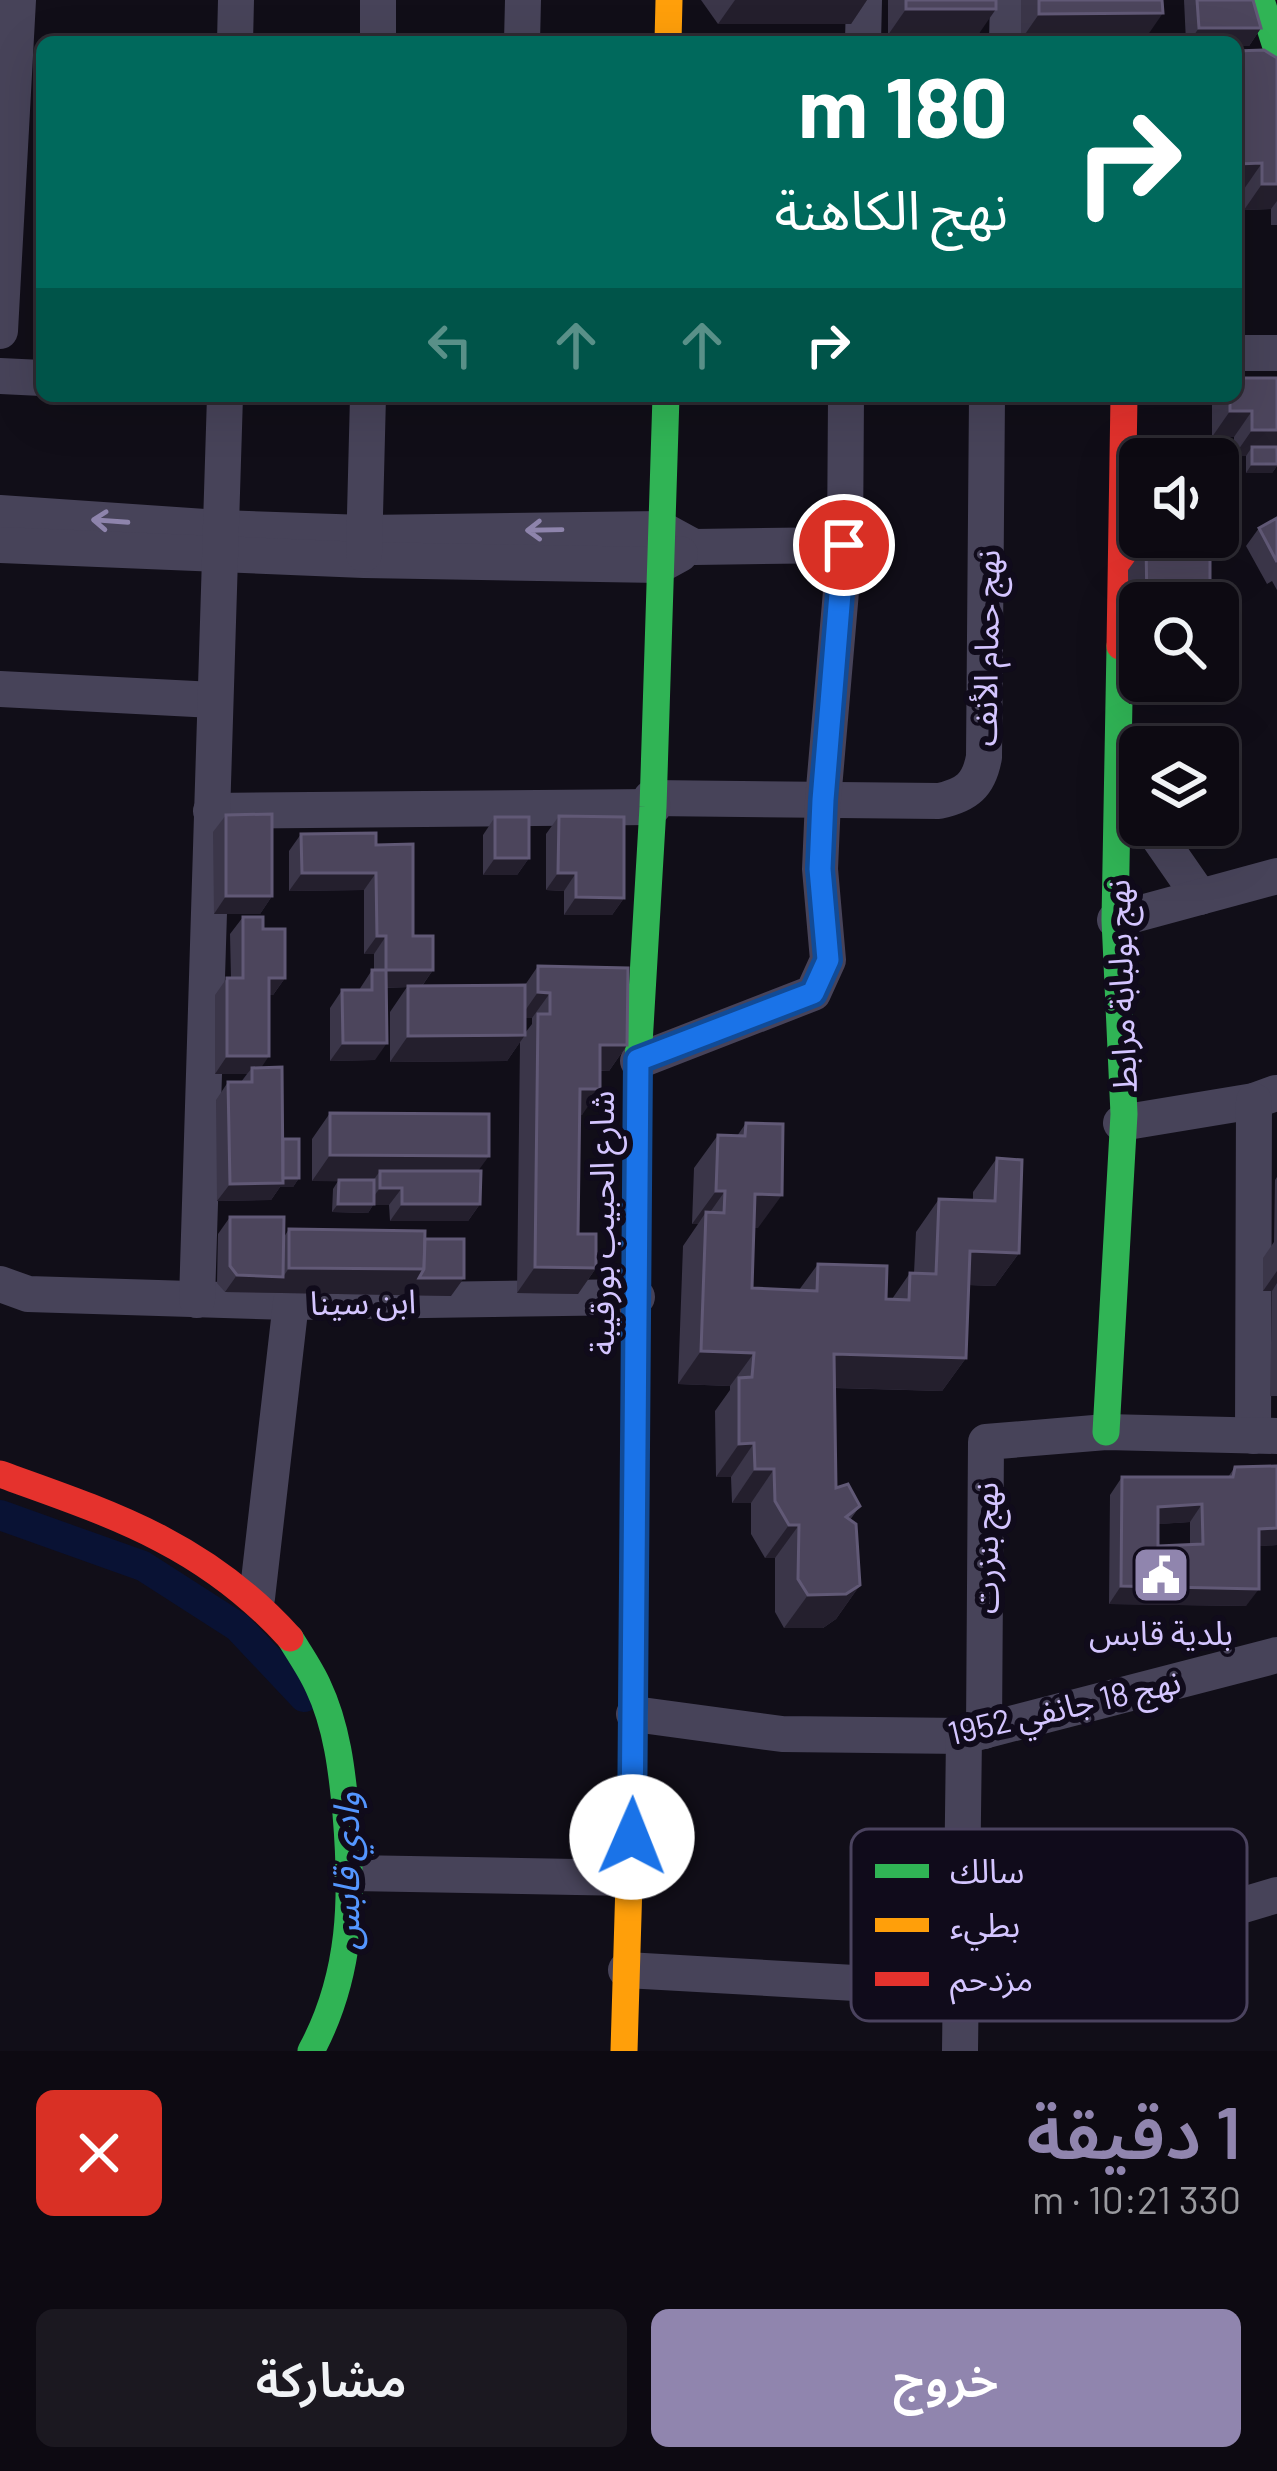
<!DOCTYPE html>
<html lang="ar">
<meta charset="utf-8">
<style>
:root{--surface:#0d0a12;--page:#1b1820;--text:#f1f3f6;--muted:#9a9a9f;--line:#2d2b32;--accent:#9085ae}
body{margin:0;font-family:Barlow,"Noto Sans Arabic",sans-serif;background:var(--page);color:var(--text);direction:rtl;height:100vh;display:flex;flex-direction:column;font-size:45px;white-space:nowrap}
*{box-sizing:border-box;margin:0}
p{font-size:39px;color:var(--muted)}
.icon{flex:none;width:66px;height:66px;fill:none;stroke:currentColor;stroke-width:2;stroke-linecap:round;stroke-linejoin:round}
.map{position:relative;height:2051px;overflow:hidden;direction:ltr}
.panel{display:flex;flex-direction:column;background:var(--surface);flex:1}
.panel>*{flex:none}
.banner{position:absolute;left:36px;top:36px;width:1206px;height:366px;border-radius:18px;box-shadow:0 12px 48px #0002,0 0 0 3px var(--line);direction:rtl;background:#00695c;color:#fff;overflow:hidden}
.controls{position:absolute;left:1119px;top:438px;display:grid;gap:24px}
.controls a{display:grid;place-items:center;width:120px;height:120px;border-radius:18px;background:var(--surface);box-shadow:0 12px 48px #0002,0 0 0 3px var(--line);font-size:60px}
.pin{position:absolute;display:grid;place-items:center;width:102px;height:102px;color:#fff;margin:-51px;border:6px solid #fff;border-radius:50%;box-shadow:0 3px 12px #0007}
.me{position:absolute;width:132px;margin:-66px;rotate:1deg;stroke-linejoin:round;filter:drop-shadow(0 0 9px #0008)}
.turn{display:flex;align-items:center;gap:42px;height:252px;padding:0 36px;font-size:54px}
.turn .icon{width:156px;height:156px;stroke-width:2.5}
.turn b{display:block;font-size:84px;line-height:102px}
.lanes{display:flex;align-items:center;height:114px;padding:0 36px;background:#0003;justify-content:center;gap:60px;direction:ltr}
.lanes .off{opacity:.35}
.round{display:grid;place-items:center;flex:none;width:126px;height:126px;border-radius:18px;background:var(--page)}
.summary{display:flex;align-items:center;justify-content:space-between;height:204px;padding:0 36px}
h1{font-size:72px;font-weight:600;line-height:90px;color:var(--accent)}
.button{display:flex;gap:24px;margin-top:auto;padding:24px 36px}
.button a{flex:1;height:138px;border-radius:18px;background:var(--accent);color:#fff;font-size:48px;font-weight:600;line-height:138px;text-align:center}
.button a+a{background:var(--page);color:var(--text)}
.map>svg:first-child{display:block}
</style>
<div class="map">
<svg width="1277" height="2051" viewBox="0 0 1277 2051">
<rect width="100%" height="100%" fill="#110e18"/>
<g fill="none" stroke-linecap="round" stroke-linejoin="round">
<path stroke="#091234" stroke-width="30" d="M0,1515L143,1566L238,1627L304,1697"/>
<g stroke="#474359" stroke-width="36">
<path d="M235,42L236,0"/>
<path d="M378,42V0"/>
<path d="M522,42L523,0"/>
<path d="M863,42L864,0"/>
<path d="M1007,42L1008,0"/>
<path d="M0,331L18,0"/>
<path d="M1236,353H1277"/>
<path d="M0,376L42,378"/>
<path d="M0,513L220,528L365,533L661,529L694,547L845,545"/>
<path d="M0,545L364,560L660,565L680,554"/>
<path d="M364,554L368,396"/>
<path d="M0,689L214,700"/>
<path d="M651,798L939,801C967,795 979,785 984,757L987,396"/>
<path d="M211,811L653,807"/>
<path d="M1150,825L1200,897"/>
<path d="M1115,920L1277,876"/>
<path d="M638,1061L813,993L828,960L820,869L823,800L845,545L846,396"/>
<path d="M1121,1123L1254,1101L1276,1093"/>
<path d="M0,1284L28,1294L291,1302L637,1297"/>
<path d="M197,1300L225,396"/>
<path d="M1253,1436L1254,1101"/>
<path d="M257,1598L291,1302"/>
<path d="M634,1714L782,1734L964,1736L1277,1655"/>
<path d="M984,1731L986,1442L1106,1432L1277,1436"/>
<path d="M352,1873L631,1878"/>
<path d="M626,1970L961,1989L1277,1895"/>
<path d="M960,2051L964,1736"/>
</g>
<g stroke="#30b455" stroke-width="27">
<path d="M1261,0L1277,50"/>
<path d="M1106,1432L1124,1114L1115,920L1120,646"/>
<path d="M635,1472L638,1061L653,807L666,396"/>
<path d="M290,1638C299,1653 311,1670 318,1686C337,1726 342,1771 346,1814C353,1898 352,1975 311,2051"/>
</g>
<g stroke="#ff9f0a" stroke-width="27">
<path d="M668,42L669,0"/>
<path d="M624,2051L634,1714L635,1472"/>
</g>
<g stroke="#e5322d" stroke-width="27">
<path d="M1120,646L1124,396"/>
<path d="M0,1474C115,1515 206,1545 290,1638"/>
</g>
</g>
<g fill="#3b3649" fill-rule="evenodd">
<path d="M701,0H867L851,24H718Z"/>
<path d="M888,0H996L978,35H888Z"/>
<path d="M1021,0H1162L1145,39L1021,40Z"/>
<path d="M1184,0H1253L1261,28L1249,46H1236V42H1186Z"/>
<path d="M1236,51L1277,58V225H1271V209L1244,210V189H1236Z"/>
<path d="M1277,378V466L1272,473H1246V456H1234V437H1212V404L1218,396H1236Z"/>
<path d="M1277,518V590L1272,581L1267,584L1246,546L1259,528Z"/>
<path d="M1146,545L1210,603H1140V681H1209L1193,704H1129L1128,570Z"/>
<path d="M226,815L272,896L260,914H214L213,832Z"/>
<path d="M559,816L624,898L612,915H564V891L546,890V834Z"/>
<path d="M495,817L529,858L517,875H483V835Z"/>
<path d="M301,834L376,845L413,936L433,970L422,986L525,985L538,966L627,1045L609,1071H600L582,1115H579L578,1234L596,1268L578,1294L517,1293L520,1042L507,1061L390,1062V1012L407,987L386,988L375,1060L330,1061V1008L342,990H359L372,970H374V954H364V890L289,891V851ZM525,1018H532V1024L525,1033Z"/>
<path d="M243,917L263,929L285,978L273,995H269L261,1068L283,1139L299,1178L293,1187H280L271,1200L217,1201L216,1100L228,1082H241L247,1074H215V995L227,978H231L230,934Z"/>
<path d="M330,1113L478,1171L480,1204L468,1221H390L389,1205H373L368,1213L332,1212L333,1189L338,1181H312V1139Z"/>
<path d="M746,1123L758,1228H754L752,1288L799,1290L818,1264L886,1299H892L910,1273H914L916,1232L939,1199L973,1200V1192L997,1158L1019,1253L995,1286L968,1285L966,1358L942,1391L834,1388L836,1488L860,1506L850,1520L860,1585L836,1619L823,1628H784L775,1612V1558H765L751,1534V1503H732L731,1477H716L715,1411L730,1390V1386L678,1384L683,1246L698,1224H692L694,1168L718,1135L737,1136Z"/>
<path d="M1277,1177V1396H1270L1272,1291H1263V1258L1274,1242L1275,1180Z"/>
<path d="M230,1217L284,1237L289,1229L425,1239L451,1296L225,1292L217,1283L218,1234Z"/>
<path d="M1277,1466V1545L1259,1546L1246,1606L1109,1604L1110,1495L1122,1477H1228L1235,1467ZM1190,1522V1545L1158,1546V1524Z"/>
</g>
<g fill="#241f2d">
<path d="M735,0H867L851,24H718Z"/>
<path d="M906,9H996L978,35H888Z"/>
<path d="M1163,13L1145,39L1021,40L1039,14Z"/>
<path d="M1199,28H1261L1249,46H1236V42H1189Z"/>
<path d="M1262,163L1244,189H1236V167L1238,164Z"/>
<path d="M1262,184H1277V201L1271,209L1244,210Z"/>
<path d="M1230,411H1252L1234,437H1212Z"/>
<path d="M1252,430H1277V456L1252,447L1246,456H1234Z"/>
<path d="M1252,464H1277V466L1272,473H1246Z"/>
<path d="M1145,681H1209L1193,704H1129Z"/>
<path d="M495,858H529L517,875H483Z"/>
<path d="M302,873H376L364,890L289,891Z"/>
<path d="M558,873H576L564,891L546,890Z"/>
<path d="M226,896H272L260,914H214Z"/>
<path d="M576,897L624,898L612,915H564Z"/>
<path d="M377,936H386L374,954H364Z"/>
<path d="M386,970H433L421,987L374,988Z"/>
<path d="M269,978H285L273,995H257Z"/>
<path d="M538,992L550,993L532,1018H520Z"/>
<path d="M525,1035L507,1061L390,1062L408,1036Z"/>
<path d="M343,1043H387L375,1060L330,1061Z"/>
<path d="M600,1045H627L609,1071L582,1070Z"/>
<path d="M227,1056H269L257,1074L252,1068L247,1074H215Z"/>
<path d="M580,1089H600L582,1115L562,1114Z"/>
<path d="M330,1155L489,1156L470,1182L380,1171L372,1182L312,1181Z"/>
<path d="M299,1178L293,1187H280L271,1200L217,1201L230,1184Z"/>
<path d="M380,1188H402L389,1205H373L368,1213L332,1212L338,1204H368Z"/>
<path d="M716,1191H725L706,1218V1212L698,1224H692Z"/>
<path d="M755,1194L782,1195L758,1228H732Z"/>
<path d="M402,1204H480L468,1221H390Z"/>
<path d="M970,1251L1019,1253L995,1286L946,1284Z"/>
<path d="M535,1267L596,1268L578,1294L517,1293Z"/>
<path d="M289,1268L424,1269L464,1278L451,1296L225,1292L237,1275L283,1277Z"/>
<path d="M1277,1271V1283L1272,1291H1263Z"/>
<path d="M701,1351L754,1353L730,1386L678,1384Z"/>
<path d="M834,1354L966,1358L942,1391L810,1387Z"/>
<path d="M754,1443L731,1477H716L739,1444Z"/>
<path d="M755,1469H774L751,1503H732Z"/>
<path d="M1202,1504L1190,1522L1146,1525L1158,1507Z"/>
<path d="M789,1525H799L775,1558H765Z"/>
<path d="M1277,1528V1545L1246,1547L1259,1529Z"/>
<path d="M860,1585L836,1619L823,1628H784L808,1595Z"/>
<path d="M1121,1586L1259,1589L1246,1606L1109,1604Z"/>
</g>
<g fill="#4c455c" stroke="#615976" stroke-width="3" fill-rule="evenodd">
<rect x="906" y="0" width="90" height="9"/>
<path d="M1039,0H1162L1163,13L1039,14Z"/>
<path d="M1197,0H1253L1261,28H1199Z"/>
<path d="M765,38H794L798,42H759Z"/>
<path d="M1264,50L1277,58V184H1262V163L1238,164L1236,51Z"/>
<path d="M1236,378H1277V430H1252V411H1230V396H1236Z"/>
<rect x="1252" y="447" width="25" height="17"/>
<path d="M1277,518V562L1259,528Z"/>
<path d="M1210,544V603H1147L1146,545Z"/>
<path d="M272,814V896H226V815Z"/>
<path d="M559,816L624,817V898L576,897V873H558Z"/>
<rect x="495" y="817" width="34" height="41"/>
<path d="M376,833V845L413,844V936H433V970H386V936H377L376,873H302L301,834Z"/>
<path d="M243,917H263V929H285V978H269V1056H227V978H243Z"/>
<path d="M538,966L628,968L627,1045H600V1089H580L578,1234H596V1268L535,1267L538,1014H550V993L538,992Z"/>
<path d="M372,970H386L387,1043H343L342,990H372Z"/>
<path d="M525,985V1035L408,1036V986Z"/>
<path d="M282,1067L283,1183L230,1184L228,1082H252V1068Z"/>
<path d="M330,1113L489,1114V1156L330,1155Z"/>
<path d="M746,1123L783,1124L782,1195L755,1194L752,1288L817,1291L818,1264L887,1266L886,1299L909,1300L910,1273L936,1274L939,1199L995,1201L997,1158L1022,1160L1019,1253L970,1251L966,1358L834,1354L836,1488L848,1484L860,1506L846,1517L856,1524L860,1585L846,1594L808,1595L798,1579L799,1525H789L775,1501L774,1469H755L754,1443L739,1444V1378L752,1377L754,1353L701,1351L706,1212L724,1213L725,1191H716L718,1135L745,1136Z"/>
<rect x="283" y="1139" width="16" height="39"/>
<path d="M380,1171H481L480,1204H402V1188H380Z"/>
<path d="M339,1180H374V1204H338Z"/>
<path d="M230,1217H284L283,1277L237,1275L230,1266Z"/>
<path d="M289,1229L425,1231L424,1269L289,1268Z"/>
<path d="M425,1239H464V1278H419L424,1269Z"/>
<path d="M1277,1466V1528L1259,1529V1589L1121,1586L1122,1477H1233L1235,1467ZM1202,1504L1203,1544L1158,1546V1507Z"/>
</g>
<defs><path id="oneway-shaft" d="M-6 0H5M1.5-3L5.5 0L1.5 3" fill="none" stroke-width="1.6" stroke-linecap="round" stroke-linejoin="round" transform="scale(3)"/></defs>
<g stroke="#8e84ac">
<use href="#oneway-shaft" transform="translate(110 521) rotate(-176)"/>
<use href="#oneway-shaft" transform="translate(544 530) rotate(179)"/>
</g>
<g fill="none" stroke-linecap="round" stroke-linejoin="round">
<g stroke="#114b97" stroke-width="30">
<path id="route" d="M632,1837L638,1060L813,993L828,960L820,869L823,800L844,545"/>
</g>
<use href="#route" stroke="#1a73e8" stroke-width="21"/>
</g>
<defs>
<g id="civic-square" transform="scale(3)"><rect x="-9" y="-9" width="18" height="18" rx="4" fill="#9085ae" stroke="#100b1b"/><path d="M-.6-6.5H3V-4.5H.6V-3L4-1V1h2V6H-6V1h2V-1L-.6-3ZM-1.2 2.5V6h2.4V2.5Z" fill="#fff"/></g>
</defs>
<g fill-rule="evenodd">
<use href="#civic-square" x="1161" y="1575"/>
</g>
<g text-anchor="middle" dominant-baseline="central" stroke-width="12" stroke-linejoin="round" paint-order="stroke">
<g font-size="33" fill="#d4c5ff" stroke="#100b1b">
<text transform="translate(985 648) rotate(-89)">نهج حمام الأنف</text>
<text transform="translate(1120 986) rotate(-92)">نهج بولبابة مرابط</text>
<text transform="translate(601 1223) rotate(-90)">شارع الحبيب بورقيبة</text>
<text transform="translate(363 1301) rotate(-1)">ابن سينا</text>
<text transform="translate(985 1548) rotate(-90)">نهج بنزرت</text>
<text transform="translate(1064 1706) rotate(-13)">نهج 18 جانفي 1952</text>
</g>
<g font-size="33" fill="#d4c5ff" stroke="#100b1b">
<text x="1161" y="1632">بلدية قابس</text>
</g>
<g font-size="36" font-style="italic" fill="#5496ff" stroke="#100b1b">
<text transform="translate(344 1871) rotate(-90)">وادي قابس</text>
</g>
</g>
<rect x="851" y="1829" width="396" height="192" rx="18" fill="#100b1b" stroke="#4b435f" stroke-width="3"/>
<rect x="875" y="1864" width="54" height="14" fill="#30b455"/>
<rect x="875" y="1918" width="54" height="14" fill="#ff9f0a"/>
<rect x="875" y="1972" width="54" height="14" fill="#e5322d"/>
<g font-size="33" fill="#d4c5ff">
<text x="950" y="1883">سالك</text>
<text x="950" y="1937">بطيء</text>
<text x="950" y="1991">مزدحم</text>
</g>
</svg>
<div class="controls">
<a><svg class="icon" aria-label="sound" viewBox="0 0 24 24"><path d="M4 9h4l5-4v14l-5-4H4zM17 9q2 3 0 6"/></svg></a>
<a><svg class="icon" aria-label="search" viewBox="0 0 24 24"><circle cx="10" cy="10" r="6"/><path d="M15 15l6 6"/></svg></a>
<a><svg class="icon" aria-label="layers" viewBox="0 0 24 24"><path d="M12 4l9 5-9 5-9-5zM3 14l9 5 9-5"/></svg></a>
</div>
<div class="pin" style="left:844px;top:545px;background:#d93025"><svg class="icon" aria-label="arrive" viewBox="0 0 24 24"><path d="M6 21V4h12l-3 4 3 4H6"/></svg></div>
<svg class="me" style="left:632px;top:1837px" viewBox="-20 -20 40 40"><circle r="19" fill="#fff"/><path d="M0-13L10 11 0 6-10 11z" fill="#1a73e8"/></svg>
<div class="banner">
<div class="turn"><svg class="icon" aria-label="right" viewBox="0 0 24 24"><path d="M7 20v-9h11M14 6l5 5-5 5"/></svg><div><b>180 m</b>نهج الكاهنة</div></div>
<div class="lanes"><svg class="icon off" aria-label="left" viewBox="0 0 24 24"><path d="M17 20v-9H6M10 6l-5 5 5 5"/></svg><svg class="icon off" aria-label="ahead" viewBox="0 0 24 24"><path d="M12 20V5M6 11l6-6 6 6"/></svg><svg class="icon off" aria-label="ahead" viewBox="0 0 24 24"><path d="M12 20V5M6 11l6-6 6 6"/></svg><svg class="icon" aria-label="right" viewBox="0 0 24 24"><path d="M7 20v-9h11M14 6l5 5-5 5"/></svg></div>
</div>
</div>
<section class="panel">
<div class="summary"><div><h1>1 دقيقة</h1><p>330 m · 10:21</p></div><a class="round" style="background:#d93025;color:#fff"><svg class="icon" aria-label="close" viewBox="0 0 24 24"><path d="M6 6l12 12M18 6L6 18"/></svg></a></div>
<div class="button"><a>خروج</a><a>مشاركة</a></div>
</section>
